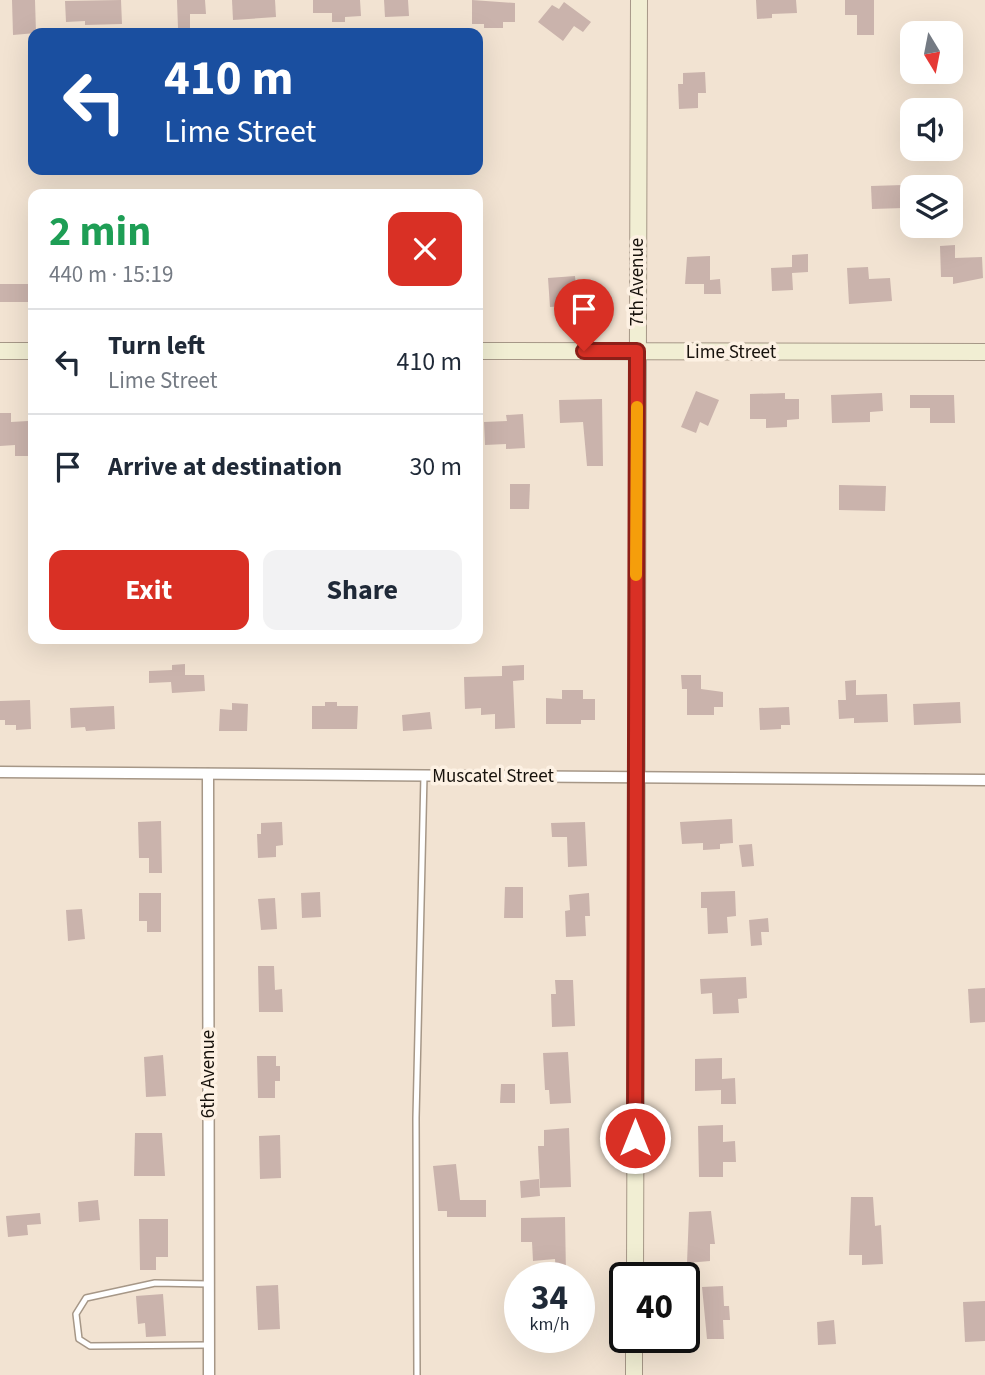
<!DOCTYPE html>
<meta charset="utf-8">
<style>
:root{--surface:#fff;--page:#f2f2f3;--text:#1f2937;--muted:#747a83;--line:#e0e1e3;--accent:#d93025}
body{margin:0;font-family:"Source Sans 3",sans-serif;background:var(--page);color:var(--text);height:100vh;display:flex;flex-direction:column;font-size:26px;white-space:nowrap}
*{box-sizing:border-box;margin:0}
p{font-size:23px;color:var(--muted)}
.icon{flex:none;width:38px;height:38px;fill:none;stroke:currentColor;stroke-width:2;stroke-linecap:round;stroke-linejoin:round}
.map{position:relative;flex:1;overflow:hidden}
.drawer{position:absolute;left:28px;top:189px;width:455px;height:455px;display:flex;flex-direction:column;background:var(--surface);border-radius:14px;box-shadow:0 7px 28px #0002}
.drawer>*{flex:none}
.banner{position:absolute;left:28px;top:28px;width:455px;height:147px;border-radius:14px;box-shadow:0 7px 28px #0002;background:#1a4fa0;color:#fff;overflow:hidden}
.needle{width:46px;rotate:170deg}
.controls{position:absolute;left:900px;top:21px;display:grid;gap:14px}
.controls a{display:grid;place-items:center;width:63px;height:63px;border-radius:14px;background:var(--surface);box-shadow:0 7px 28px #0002;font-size:35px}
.speed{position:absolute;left:504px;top:1262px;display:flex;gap:14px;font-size:35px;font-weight:700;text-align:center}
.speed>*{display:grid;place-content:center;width:91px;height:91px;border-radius:50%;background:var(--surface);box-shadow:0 7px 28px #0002;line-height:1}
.speed small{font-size:18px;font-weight:400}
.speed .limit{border:4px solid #111;border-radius:10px;background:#fff;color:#111}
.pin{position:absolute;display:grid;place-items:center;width:60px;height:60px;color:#fff;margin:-72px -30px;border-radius:50% 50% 50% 0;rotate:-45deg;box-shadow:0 0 7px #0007}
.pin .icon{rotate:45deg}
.me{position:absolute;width:77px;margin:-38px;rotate:0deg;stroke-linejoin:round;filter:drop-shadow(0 0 5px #0008)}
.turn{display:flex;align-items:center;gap:24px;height:147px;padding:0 21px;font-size:32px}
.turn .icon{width:91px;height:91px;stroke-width:2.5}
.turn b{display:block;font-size:49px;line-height:60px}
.round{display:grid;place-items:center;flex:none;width:74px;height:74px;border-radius:14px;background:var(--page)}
.head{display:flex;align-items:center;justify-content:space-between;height:119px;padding:0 21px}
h1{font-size:42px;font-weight:700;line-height:52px;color:#1e9e55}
.cta{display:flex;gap:14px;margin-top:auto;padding:14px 21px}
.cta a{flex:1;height:80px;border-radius:14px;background:var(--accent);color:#fff;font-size:28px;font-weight:700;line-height:80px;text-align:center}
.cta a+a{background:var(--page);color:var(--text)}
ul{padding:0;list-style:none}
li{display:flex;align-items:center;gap:21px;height:105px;padding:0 21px;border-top:2px solid var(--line)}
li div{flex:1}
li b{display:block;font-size:26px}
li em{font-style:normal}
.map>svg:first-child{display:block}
</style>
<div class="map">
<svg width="985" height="1375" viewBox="0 0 985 1375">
<rect width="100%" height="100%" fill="#f2e3d2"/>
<g fill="#cab3ac">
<path d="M12,0H35L36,33L13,35Z"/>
<path d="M121,0L122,24L85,25V21L66,22L65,1Z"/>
<path d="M177,0H205L206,14H190V28H178Z"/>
<path d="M232,0H275L276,17L233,20Z"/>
<path d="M313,0H360L361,16L345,17V22H332V13H313Z"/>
<path d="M384,0H408L409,16L385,17Z"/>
<path d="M472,0L515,3V22H503V28H484V24H472Z"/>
<path d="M756,0H796L797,13L772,14V18L757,19Z"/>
<path d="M845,0H874V35H857V15H845Z"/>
<path d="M564,2L591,22L583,32L574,26L563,41L538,22L552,5L559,9Z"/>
<path d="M705,72L706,93H698V108L679,109L678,84H683V73Z"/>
<path d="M903,185L904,208L872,209L871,186Z"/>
<path d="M920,226H950V234L921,236Z"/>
<path d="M955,245V258L982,257L983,278L953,284V277H941L940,246Z"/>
<path d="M808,254V272L792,273L793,290L772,291L771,268L792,267V272V255Z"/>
<path d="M710,256V280L720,279L721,294H704V284H685L687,257Z"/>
<path d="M868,267L869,279L890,278L892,301L849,304L847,268Z"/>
<path d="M575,276L576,286L590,285L592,304L550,307L548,278Z"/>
<rect x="0" y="284" width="31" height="18"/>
<path d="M696,391L719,400L708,426L700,422L696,433L681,427Z"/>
<path d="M785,393V399H799V419L787,420V427L766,428V419H750V394Z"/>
<path d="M882,393L883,411L870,412V422L832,423L831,395Z"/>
<path d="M910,395H954L955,423H930V408H910Z"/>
<path d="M602,399L603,466H587L583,422L560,423L559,400Z"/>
<path d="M0,413H11V422L28,421L29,456H15V445L0,446Z"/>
<path d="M523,414L525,448L506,449V444L485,445L484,422L507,421L506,415Z"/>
<path d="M510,484H530L529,509H510Z"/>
<path d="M839,485L886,486L885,511L839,510Z"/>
<path d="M185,664V675H204L205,691L172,693L171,682L149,683V671L172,670V665Z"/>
<path d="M524,665V680L513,681L515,728L495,729V714L481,715V708L465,709L464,677L502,676V666Z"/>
<path d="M681,675H701V689L723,692V707H714V715H687V689H682Z"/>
<path d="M856,680V695L887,694L888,722L854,723V718L839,719L838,700H846L845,681Z"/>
<path d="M562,690H583V699H595V720H581V724H546V698L562,699Z"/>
<path d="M30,700L31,729L16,730V725H5V720H0V701Z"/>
<path d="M325,702H337V706H358L357,729H312V706H325Z"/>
<path d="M960,702L961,723L914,725L913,704Z"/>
<path d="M232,703L248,704L247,731H219L220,709L232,710Z"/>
<path d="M114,706L115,729L86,731L85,727L71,728L70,708Z"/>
<path d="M789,707L790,725H781V729L760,730L759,708Z"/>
<path d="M430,712L432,729L403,731L402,715Z"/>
<path d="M732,819L733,843L720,844V849L703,850V843L682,844L680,822Z"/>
<path d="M161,821L162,873H149V858H139L138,822Z"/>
<path d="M282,822L283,845L276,846V857L258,858L257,834H261V823Z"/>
<path d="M585,822L587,866L568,867L567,837H552L551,823Z"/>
<path d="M752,844L754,866L742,867L739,845Z"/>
<path d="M505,887H523V918H504Z"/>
<path d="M735,891L736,916L727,917L728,933L708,934L707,908H701V892Z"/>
<path d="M320,892L321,917L302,918L301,893Z"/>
<path d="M139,893H161V932H147V921H139Z"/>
<path d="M589,893L590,916H585L586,936L566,937L565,911L570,910L569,895Z"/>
<path d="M275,898L277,929L261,930L258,899Z"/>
<path d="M82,909L85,939L68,941L66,910Z"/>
<path d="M768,918L769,932H761L762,945L751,946L749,920Z"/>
<path d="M258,966H274L275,990L282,989L283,1012H259Z"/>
<path d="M746,977L747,998L738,999L739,1013L713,1014L712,993L701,994L700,979Z"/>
<path d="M555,980H573L575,1026L552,1027L551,994H556Z"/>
<path d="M985,988V1022L970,1023L968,989Z"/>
<path d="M568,1052L571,1103L550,1104L549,1090H545L543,1053Z"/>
<path d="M163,1055L166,1096L146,1097L144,1057Z"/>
<path d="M257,1056H276V1066H280V1081H275V1098H258Z"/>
<path d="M722,1058V1079L735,1078L736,1104H721V1090L695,1091V1059Z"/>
<path d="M501,1084H515V1103H500Z"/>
<path d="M723,1125V1142L735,1141L736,1162H723V1177H699L698,1126Z"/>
<path d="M569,1128L571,1187L540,1188L538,1146H544V1130Z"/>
<path d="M135,1133H162L165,1176H134Z"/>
<path d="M280,1135L281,1178L260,1179L259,1136Z"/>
<path d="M456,1164L460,1200H486V1217H447V1211H438L433,1166Z"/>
<path d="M539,1179L540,1196L521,1198L520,1181Z"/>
<path d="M851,1197H873L875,1226L881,1225L883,1264L862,1265V1255H849Z"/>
<path d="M98,1200L100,1220L79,1222L78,1202Z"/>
<path d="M711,1211L715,1244H710V1261L687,1263L689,1212Z"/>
<path d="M40,1213L41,1224L27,1225L28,1235L8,1237L6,1216Z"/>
<path d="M565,1217L566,1274H556L555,1259L533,1261L532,1242H521V1218Z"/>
<path d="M139,1219H168V1257H156V1270H140Z"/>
<path d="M278,1285L280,1329L258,1330L256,1286Z"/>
<path d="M723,1286L724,1306H729L730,1320H723L724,1339H707L702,1287Z"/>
<path d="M163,1294L166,1336L146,1337L145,1323L138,1324L136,1296Z"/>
<path d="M985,1301V1341L965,1342L963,1302Z"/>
<path d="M834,1320L836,1344L818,1345L817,1322Z"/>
</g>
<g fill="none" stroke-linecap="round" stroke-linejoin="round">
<g stroke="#a69787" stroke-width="8">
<g id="lane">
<path d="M208,1284L155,1283L86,1298L76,1314L79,1339L90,1346L209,1345"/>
<path d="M417,1375L416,1118L424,775"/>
</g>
</g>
<g stroke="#a69787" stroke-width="13">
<g id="street">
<path d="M0,772L985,780"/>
<path d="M208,774L209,1375"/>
</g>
</g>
<g stroke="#a69787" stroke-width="18">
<g id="secondary">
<path d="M0,351H33"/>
<path d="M478,351L985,352"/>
<path d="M635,1278L639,0"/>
<path d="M634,1375V1337"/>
</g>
</g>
<use href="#lane" stroke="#fff" stroke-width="5"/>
<use href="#street" stroke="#fff" stroke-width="10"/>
<use href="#secondary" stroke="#f1eed3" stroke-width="16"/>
</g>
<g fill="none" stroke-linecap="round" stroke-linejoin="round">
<g stroke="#8d1f18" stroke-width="18">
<path id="route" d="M584,351H637L635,1138"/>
</g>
<use href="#route" stroke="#d93025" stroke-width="12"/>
<path stroke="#f59e0b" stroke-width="12" d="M636,575L637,407"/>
</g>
<g text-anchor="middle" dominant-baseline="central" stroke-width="7" stroke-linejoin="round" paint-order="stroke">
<g font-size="19" fill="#17120c" stroke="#fdf1e3">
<text transform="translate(637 282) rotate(-90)">7th Avenue</text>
<text x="731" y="352">Lime Street</text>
<text x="493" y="776">Muscatel Street</text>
<text transform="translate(208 1074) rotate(-90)">6th Avenue</text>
</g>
</g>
</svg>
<div class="controls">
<a><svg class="needle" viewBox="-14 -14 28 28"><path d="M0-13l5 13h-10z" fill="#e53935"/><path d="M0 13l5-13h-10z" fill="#747a83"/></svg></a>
<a><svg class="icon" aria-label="sound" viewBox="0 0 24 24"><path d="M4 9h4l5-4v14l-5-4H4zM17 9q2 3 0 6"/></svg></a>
<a><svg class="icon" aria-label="layers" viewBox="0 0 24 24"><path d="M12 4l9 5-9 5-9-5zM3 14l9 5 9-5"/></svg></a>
</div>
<div class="speed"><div>34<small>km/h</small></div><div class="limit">40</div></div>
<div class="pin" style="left:584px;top:351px;background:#d93025"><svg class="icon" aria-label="arrive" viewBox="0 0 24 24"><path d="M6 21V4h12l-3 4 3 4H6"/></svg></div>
<svg class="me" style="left:635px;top:1138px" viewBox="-20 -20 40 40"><circle r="17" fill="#d93025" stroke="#fff" stroke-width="3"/><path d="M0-11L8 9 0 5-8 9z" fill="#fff"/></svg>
<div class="banner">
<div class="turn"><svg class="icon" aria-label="left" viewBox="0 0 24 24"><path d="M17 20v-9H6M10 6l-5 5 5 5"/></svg><div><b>410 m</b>Lime Street</div></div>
</div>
<section class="drawer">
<div class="head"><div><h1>2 min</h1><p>440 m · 15:19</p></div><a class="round" style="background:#d93025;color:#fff"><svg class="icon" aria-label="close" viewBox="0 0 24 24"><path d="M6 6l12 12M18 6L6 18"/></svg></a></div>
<ul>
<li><svg class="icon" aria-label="left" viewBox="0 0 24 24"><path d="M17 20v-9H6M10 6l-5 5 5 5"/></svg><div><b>Turn left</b><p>Lime Street</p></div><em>410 m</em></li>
<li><svg class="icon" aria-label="arrive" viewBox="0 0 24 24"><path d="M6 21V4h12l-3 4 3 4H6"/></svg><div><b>Arrive at destination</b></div><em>30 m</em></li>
</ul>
<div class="cta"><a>Exit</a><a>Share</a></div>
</section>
</div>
